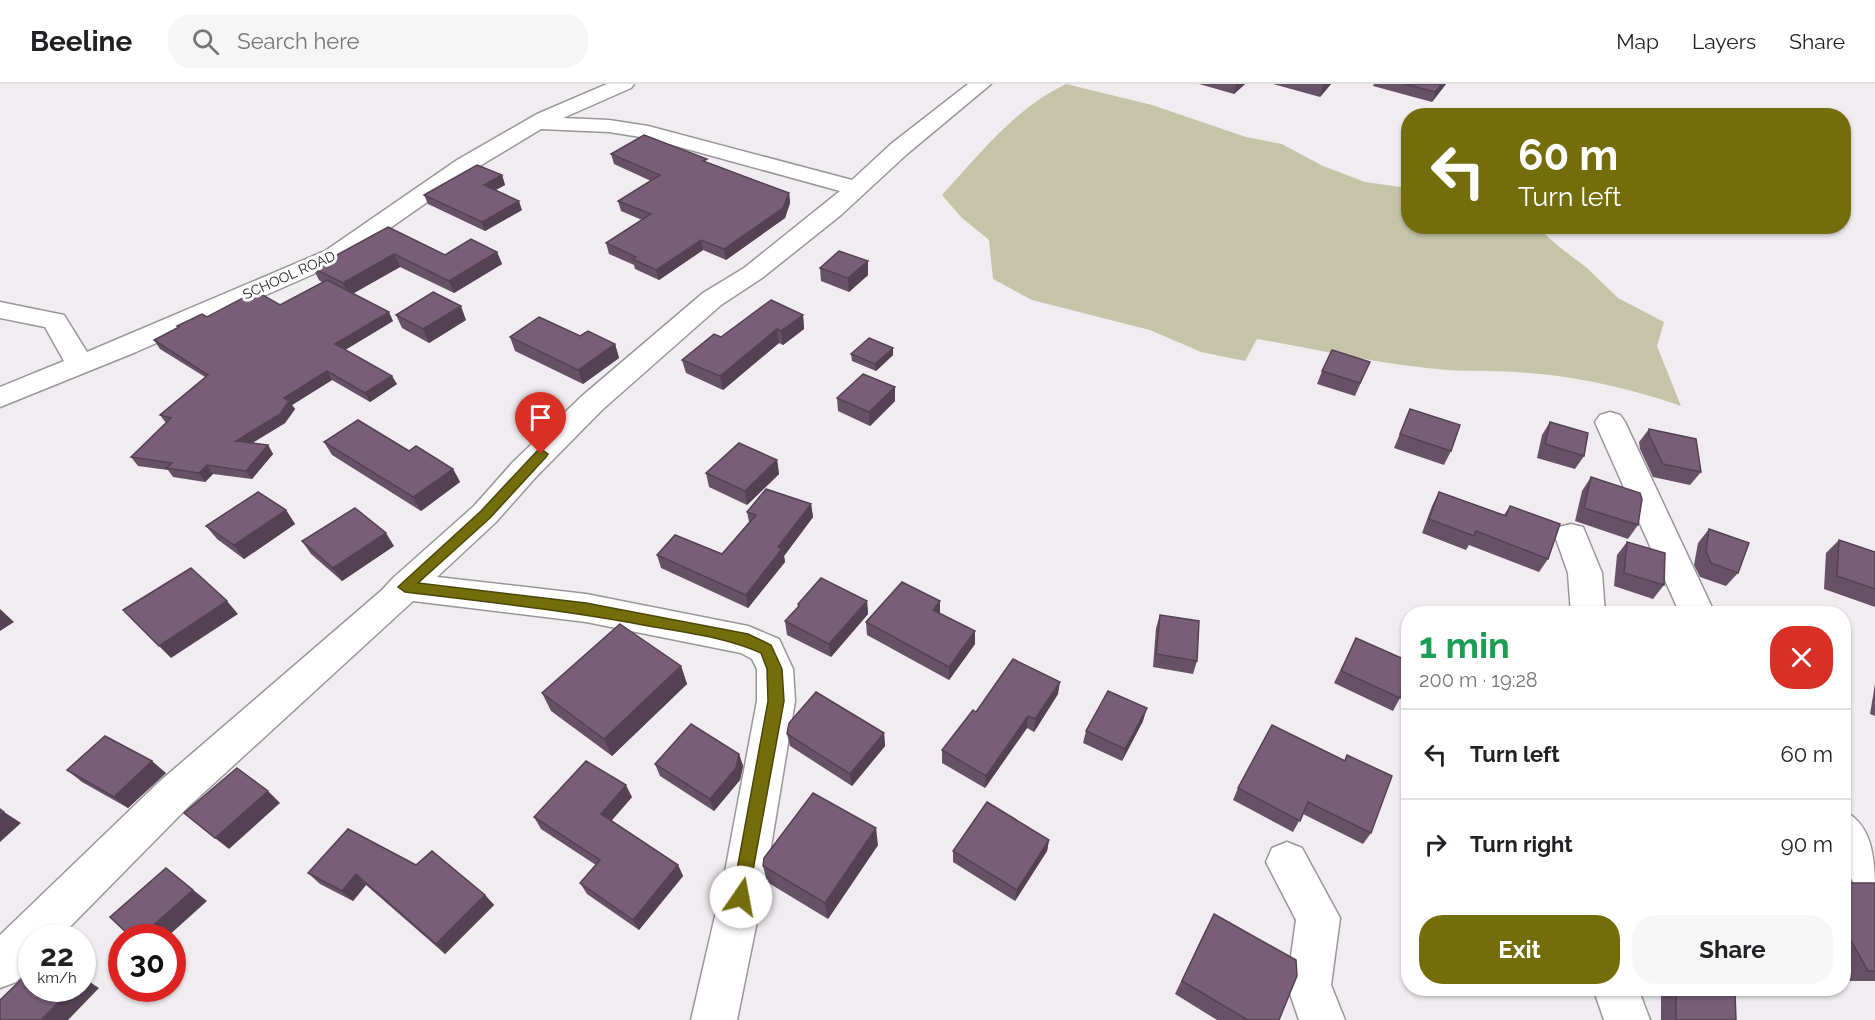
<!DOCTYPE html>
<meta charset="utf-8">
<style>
:root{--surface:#fff;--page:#f6f6f6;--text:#202124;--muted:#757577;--line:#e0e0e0;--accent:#746d0b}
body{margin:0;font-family:Raleway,sans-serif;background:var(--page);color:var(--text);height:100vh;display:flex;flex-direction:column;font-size:22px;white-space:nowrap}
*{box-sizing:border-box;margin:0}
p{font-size:20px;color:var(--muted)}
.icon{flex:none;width:33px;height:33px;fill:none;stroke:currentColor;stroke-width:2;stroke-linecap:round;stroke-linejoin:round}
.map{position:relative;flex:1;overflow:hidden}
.details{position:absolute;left:1401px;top:522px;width:450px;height:390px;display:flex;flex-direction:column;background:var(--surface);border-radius:24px;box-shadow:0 2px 4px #0004}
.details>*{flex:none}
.top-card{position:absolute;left:1401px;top:24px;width:450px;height:126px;border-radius:24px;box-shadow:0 2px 4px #0004;background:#746d0b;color:#fff;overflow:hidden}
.speed{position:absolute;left:18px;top:840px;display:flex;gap:12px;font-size:30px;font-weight:700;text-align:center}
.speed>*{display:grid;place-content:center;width:78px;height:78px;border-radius:50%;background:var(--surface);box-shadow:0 2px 4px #0004;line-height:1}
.speed small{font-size:15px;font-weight:400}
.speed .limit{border:9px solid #d22;background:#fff;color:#111}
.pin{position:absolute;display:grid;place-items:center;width:51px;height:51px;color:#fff;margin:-62px -26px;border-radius:50% 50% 50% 0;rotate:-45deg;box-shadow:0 0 6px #0007}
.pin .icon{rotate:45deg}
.me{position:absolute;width:66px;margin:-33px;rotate:12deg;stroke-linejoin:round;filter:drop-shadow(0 0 4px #0008)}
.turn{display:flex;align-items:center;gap:21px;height:126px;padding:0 18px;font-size:27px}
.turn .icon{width:78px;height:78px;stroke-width:2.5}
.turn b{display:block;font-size:42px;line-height:51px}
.round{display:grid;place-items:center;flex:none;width:63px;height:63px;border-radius:24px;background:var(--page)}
.summary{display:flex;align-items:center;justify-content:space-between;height:102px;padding:0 18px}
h1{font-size:36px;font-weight:700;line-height:45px;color:#1e9e55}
.primary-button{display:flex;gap:12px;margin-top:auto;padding:12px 18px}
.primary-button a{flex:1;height:69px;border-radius:24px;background:var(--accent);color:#fff;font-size:24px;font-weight:700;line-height:69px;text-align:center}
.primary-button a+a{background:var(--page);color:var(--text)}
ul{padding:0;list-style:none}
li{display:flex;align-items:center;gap:18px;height:90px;padding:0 18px;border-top:2px solid var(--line)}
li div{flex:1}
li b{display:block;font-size:22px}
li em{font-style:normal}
header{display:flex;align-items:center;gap:36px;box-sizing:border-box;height:84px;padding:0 30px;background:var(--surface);border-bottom:2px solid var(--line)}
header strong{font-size:28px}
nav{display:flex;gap:33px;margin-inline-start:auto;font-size:21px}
.search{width:420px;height:54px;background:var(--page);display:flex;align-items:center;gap:15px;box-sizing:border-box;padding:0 21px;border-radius:24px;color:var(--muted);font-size:22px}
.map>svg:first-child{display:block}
</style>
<header>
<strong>Beeline</strong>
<div class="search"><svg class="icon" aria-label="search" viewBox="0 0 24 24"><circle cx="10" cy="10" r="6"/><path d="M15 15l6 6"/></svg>Search here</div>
<nav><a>Map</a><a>Layers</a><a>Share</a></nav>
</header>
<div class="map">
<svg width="1875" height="936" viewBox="0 0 1875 936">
<rect width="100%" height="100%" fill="#f0ecf0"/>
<path fill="#c5c4a8" d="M1066,0L1152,21L1246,53L1282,60L1323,82L1365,98L1408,104V142L1537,143L1558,162L1587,184L1618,214L1664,238L1657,262L1681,322C1632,305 1582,293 1529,289C1502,286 1474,288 1447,286C1383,281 1320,266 1257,255L1245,277L1201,268L1150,246L1032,216L993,195L989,156L961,133L942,111C980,70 1014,25 1066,0Z"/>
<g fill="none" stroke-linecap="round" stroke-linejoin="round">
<g stroke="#999699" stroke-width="3">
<g id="minor">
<path d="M607,0H634L631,4L563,34L609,36L648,42L852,96L891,60L968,0H991L907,70L841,131L762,194L721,221L602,326L535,394L496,438L437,493L586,510L748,542L779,555L793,585L795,617L766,793L737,936H691L724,793L757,617V585L752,575L741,569L586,538L413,517L187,724L59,854H32V882L16,898L0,904V851L159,698L382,506L393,494L474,422L513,378L582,312L703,209L744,184L840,107L647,54L609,48L541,45L473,86L343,177L136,268L0,323V303L64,277L45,243L0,234V218L64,231L87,268L325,167L457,76L537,30Z"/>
<path d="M1610,328L1620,331L1625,338L1715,530H1680L1595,338L1600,331Z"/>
<path d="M1571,440L1583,443L1602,489L1605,530H1571L1568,489L1555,452L1559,443Z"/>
<path d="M1844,727C1875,742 1875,781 1875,816L1860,810L1844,782Z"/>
<path d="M1287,758L1302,764L1340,834L1331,901L1345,936H1299L1287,901L1296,836L1266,778L1272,764Z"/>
<path d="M1593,904H1638L1650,936H1604Z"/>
</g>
</g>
<use href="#minor" fill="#fff" fill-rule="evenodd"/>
</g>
<g fill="#675166">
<path d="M1199,0H1245L1234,10Z"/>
<path d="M1273,0H1331L1320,13Z"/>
<path d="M1374,0H1446L1432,18L1373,2Z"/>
<path d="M611,70L707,78L789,109L790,119L785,134L726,176L703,166L659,196L635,185L634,181L609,170L606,159L642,136L621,127L618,117L651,97L614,80Z"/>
<path d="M502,91L505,101L495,106L522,126L485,147L428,120L424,111Z"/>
<path d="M388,143L445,171L497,168L502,180L454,209L400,183L353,209L393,237L345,266L397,300L370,318L332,296L292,321L295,325L285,339L252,359L268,361L273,370L252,395L213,390L205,398L173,393L168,386L138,382L131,373L166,339L160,331L205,293L160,265L154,256L178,244L177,242L207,233L280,221L322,198L319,196L313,184Z"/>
<path d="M820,184L868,191L849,208L821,197Z"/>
<path d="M396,231L466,236L429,259L402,244Z"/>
<path d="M803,231L804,245L783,261L779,259L723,306L686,289L682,276L721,253Z"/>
<path d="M580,252L615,260L619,274L583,300L515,267L510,253Z"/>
<path d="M851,270L893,271L876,287L852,277Z"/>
<path d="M1370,278L1355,312L1317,300L1322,287Z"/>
<path d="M895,303V317L870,342L838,327L837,314Z"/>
<path d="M1410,325L1451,367L1444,381L1394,364Z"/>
<path d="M1550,338L1584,372L1575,385L1537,374L1542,351Z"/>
<path d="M1649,345L1701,388L1690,401L1653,393L1640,365L1639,358Z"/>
<path d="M324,358L409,367L453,385L460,398L421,427L332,371Z"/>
<path d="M777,376L779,390L747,421L709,403L706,389Z"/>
<path d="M1591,393L1638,441L1628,455L1575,437L1582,407Z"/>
<path d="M1439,408L1504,431L1510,422L1548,475L1539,488L1469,461L1466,466L1422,449L1432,422Z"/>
<path d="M811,420L813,433L784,472L785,478L748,524L661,484L657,471L722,470L749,438L747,428Z"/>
<path d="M286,426L295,440L244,475L217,455L206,442Z"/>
<path d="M1709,445L1738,489L1726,502L1700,493L1694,481L1698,459Z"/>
<path d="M1839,456L1875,468V523L1824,505L1826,469Z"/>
<path d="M302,457L394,462L342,497L311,470Z"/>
<path d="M1627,458L1664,501L1653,515L1614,502L1617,471Z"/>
<path d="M867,517L868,530L831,573L787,551L785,537L798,523V520Z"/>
<path d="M940,530L975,560L949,596L867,551L866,538Z"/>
<path d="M1160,531L1197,577L1193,590L1153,583L1156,544Z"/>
<path d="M1356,554L1400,614L1393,627L1334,599Z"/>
<path d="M681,582L687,600L612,672L551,627L542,609Z"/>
<path d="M1875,600V632L1870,630Z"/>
<path d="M1058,610L1034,648L1027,644L985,704L942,679V666L976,628Z"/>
<path d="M1143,637L1122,677L1083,659L1086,647Z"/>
<path d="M884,649L885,662L852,702L790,662L787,650Z"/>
<path d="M739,670L743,682L740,696L714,727L660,692L655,680Z"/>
<path d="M1347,671L1371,749L1363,760L1303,730L1293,748L1233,716L1238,704L1344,677Z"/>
<path d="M67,686L166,689L128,724L82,698Z"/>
<path d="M632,713L611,737L678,781L683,792L639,846L587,810L580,799L596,781L541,745L534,733Z"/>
<path d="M1049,756L1047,767L1015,817L953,778V767Z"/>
<path d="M878,761L828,835L767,798L763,782Z"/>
<path d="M416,781L485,811L494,821L445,870L366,801L353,817L320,800L308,789Z"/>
<path d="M1844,799H1875V897H1850L1844,885Z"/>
<path d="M1206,845L1279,936H1217L1175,910Z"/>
<path d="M1661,904H1724L1736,936H1661Z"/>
</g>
<g fill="#544253">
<path d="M1236,0H1245L1234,10Z"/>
<path d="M1325,0H1331L1320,13L1323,2Z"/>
<path d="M1442,0H1446L1432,18L1435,8Z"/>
<path d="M502,91L505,101L487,111L484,101Z"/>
<path d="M789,109L790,119L785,134L726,176L724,165Z"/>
<path d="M519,117L522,126L485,147L482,138Z"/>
<path d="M701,156L703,166L659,196L656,186Z"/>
<path d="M497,168L502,180L454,209L449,197Z"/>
<path d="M394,170L400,183L349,212L343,199Z"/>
<path d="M868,177V191L849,208L848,194Z"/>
<path d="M461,222L466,236L429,259L423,245Z"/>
<path d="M389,228L393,237L340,269L335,260Z"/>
<path d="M803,231L804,245L783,261L781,247Z"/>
<path d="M777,245L779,259L723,306L720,292Z"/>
<path d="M615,260L619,274L583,300L578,286Z"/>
<path d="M893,264V271L876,287L875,280Z"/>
<path d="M327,287L332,296L292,321L295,325L285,339L241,366L236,357L284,314Z"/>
<path d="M392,292L397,300L370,318L365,309Z"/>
<path d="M895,303V317L870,342L869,328Z"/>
<path d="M268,361L273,370L252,395L246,387Z"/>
<path d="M777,376L779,390L747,421L745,407Z"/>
<path d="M207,381L213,390L205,398L199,389Z"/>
<path d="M453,385L460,398L421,427L413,413Z"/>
<path d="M811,420L813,433L784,472L785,478L748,524L746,511L778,463Z"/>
<path d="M286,426L295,440L244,475L234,461Z"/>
<path d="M386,449L394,462L342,497L333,484Z"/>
<path d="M227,517L238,530L171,574L159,562Z"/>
<path d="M867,517L868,530L831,573L829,560Z"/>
<path d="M940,517V530L933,526Z"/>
<path d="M0,525L14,538L0,547Z"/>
<path d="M975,547V560L949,596V583Z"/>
<path d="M681,582L687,600L612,672L604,655Z"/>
<path d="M1060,598L1058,610L1034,648L1035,635Z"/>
<path d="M1147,624L1143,637L1122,677L1125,665Z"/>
<path d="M1028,632L1027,644L985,704L986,692Z"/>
<path d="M884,649L885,662L852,702L850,690Z"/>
<path d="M739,670L743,682L740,696L714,727L710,715Z"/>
<path d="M152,677L166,689L128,724L114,713Z"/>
<path d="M626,701L632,713L607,742L601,730Z"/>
<path d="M268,707L280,719L229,765L215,754Z"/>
<path d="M4,728L21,739L0,758V731Z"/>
<path d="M876,744L878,761L828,835L825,819Z"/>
<path d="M1049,756L1047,767L1015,817L1017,806Z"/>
<path d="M678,781L683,792L639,846L633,836Z"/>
<path d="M166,784L207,817L166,854H139Z"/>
<path d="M356,790L366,801L353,817L342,807Z"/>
<path d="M485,811L494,821L445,870L436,860Z"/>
<path d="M82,893L99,904L68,936H41L73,904H82Z"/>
</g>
<g fill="#785e77" stroke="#544253" stroke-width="1.5">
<path d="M1405,0H1442L1435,8Z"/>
<path d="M644,51L707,75L703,77L789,109L783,124L724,165L701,156L656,186L632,175L636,173L606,159L651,130L618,117L660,91L611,70Z"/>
<path d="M477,81L502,91L484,101L519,117L482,138L424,111Z"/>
<path d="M388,143L445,171L471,155L497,168L449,197L394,170L343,199L313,184Z"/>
<path d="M839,167L868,177L848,194L820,184Z"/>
<path d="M327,196L389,228L335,260L392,292L365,309L327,287L284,314L289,317L280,330L236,357L268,361L246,387L207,381L199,389L166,384L172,379L131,373L171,334L160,331L208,291L154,256L179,243L177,242L202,230L207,233L256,207L280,221Z"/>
<path d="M433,208L461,222L423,245L396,231Z"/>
<path d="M771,216L803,231L781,247L777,245L720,292L682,276L714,250L721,253Z"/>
<path d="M539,233L580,252L588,247L615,260L578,286L510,253Z"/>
<path d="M869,254L893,264L875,280L851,270Z"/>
<path d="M1332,266L1370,278L1360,299L1322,287Z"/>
<path d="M863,290L895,303L869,328L837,314Z"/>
<path d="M1410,325L1460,341L1451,367L1400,350Z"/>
<path d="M358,336L409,367L416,362L453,385L413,413L324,358Z"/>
<path d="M1550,338L1588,349L1584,372L1545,360Z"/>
<path d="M1649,345L1696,355L1701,388L1663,380L1649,351Z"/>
<path d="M739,359L777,376L745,407L706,389Z"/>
<path d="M1591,393L1640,409L1642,415L1638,441L1584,424Z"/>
<path d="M766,405L811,420L778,463L782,465L746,511L657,471L675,451L722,470L756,431L747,428Z"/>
<path d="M258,408L286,426L234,461L206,442Z"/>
<path d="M1439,408L1506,432L1510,422L1560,440L1548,475L1476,447L1474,452L1429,435Z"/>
<path d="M355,424L386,449L333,484L302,457Z"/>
<path d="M1709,445L1749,459L1738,489L1711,479L1706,467Z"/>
<path d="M1839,456L1875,468V505L1837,492Z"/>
<path d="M1627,458L1665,469L1664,501L1624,489Z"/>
<path d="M191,484L227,517L159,562L123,526Z"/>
<path d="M821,494L867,517L829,560L785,537L799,522L798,520Z"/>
<path d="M902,498L940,517L933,526L975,547L949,583L866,538Z"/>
<path d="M1160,531L1199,537L1197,577L1156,570Z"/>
<path d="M620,540L681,582L604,655L542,609Z"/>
<path d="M1356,554L1408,577V595L1400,614L1341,587Z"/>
<path d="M1013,575L1060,598L1035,635L1028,632L986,692L942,666L973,626L976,628Z"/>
<path d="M1108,607L1147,624L1125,665L1086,647Z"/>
<path d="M816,608L884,649L850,690L787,650L789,639Z"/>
<path d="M691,640L739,670L736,684L710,715L655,680Z"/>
<path d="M1272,641L1345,677L1347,671L1392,692L1371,749L1308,718L1300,737L1238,704Z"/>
<path d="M105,652L152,677L114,713L67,686Z"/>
<path d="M586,677L626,701L601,730L678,781L633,836L580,799L600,776L534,733Z"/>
<path d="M237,684L268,707L215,754L184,729Z"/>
<path d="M813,709L876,744L825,819L763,782L764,774Z"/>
<path d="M987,718L1049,756L1017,806L953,767Z"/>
<path d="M0,725L4,728L0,731Z"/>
<path d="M348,745L416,781L432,767L485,811L436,860L356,790L342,807L308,789Z"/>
<path d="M166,784L193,806L139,854H132L110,833Z"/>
<path d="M1844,799H1875V887H1868L1844,844Z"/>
<path d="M1214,830L1296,876L1297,892L1279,936H1248L1182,897Z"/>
<path d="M32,885V904H73L41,936H0V916Z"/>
<path d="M1676,904H1724L1735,909L1736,936H1676Z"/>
</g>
<path fill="#746d0b" stroke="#4b4707" stroke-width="1.5" d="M541,365L548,370L546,373L490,434L418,499L586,519L748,550L771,561L782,585L784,617L747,819L741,822L735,819L732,813L768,617L767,585L761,569C728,554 690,549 654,543C572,527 488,518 405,508L398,503L481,427L537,367Z"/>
<g text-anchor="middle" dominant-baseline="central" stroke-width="6" stroke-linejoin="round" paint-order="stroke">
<g font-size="14" fill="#201e1f" stroke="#fff">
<text transform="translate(289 191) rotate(-24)">SCHOOL ROAD</text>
</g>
</g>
</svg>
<div class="speed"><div>22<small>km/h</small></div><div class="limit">30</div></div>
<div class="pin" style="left:541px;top:370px;background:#d93025"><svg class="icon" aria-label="arrive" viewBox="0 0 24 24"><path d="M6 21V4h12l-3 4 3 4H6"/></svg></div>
<svg class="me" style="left:741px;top:813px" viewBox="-20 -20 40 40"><circle r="19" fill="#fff"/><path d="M0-13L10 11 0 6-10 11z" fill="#746d0b"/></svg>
<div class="top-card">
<div class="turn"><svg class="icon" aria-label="left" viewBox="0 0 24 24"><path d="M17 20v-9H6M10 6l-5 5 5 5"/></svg><div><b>60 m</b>Turn left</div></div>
</div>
<section class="details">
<div class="summary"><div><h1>1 min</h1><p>200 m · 19:28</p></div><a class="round" style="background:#d93025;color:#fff"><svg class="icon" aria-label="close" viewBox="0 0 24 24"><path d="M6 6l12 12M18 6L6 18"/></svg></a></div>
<ul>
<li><svg class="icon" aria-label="left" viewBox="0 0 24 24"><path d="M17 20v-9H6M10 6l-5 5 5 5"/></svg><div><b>Turn left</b></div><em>60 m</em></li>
<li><svg class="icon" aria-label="right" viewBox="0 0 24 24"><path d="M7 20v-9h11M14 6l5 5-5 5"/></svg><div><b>Turn right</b></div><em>90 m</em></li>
</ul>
<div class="primary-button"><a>Exit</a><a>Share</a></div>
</section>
</div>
